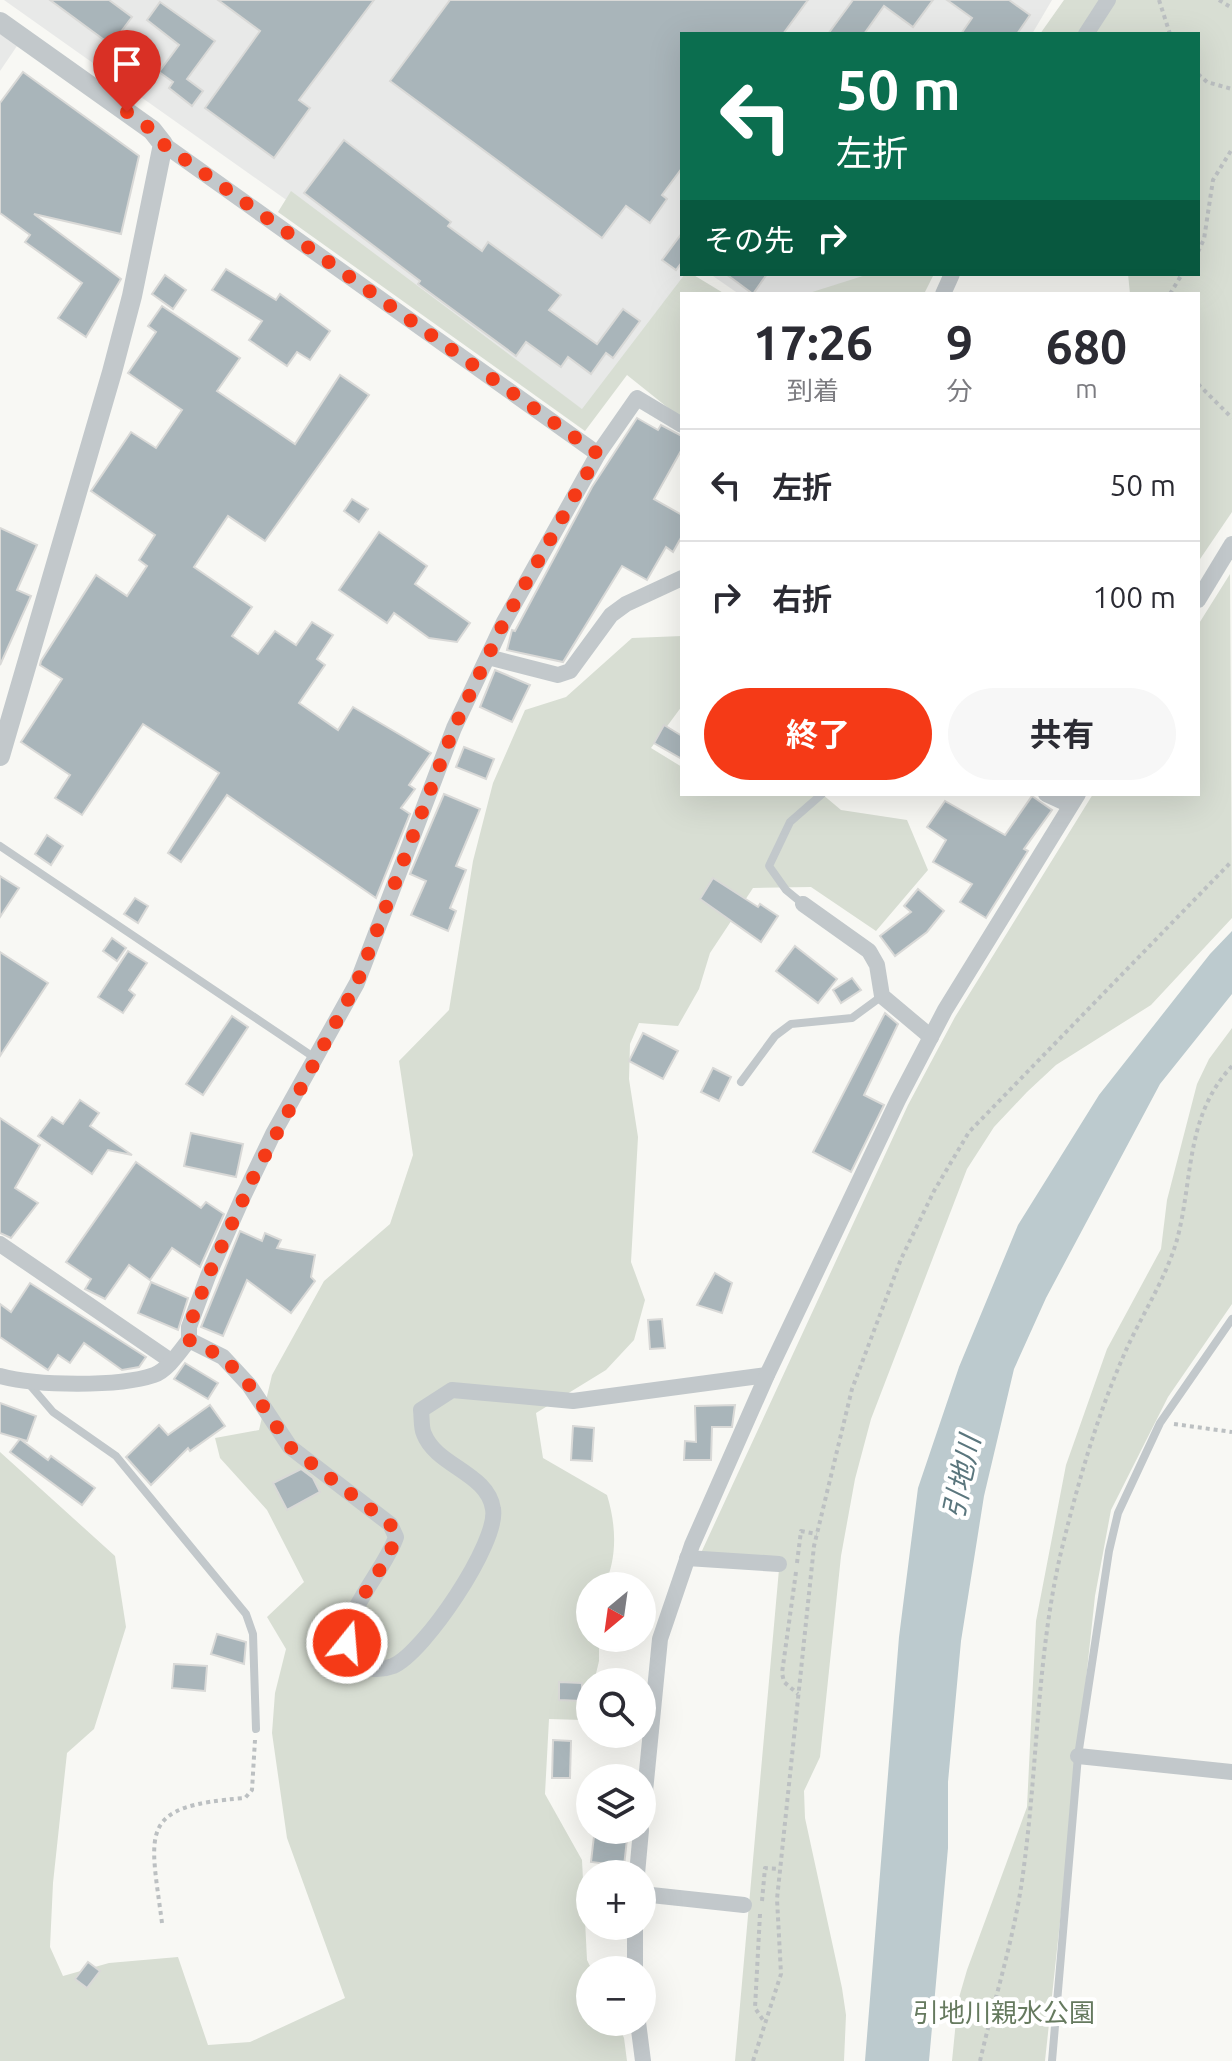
<!DOCTYPE html>
<html lang="ja">
<meta charset="utf-8">
<style>
:root{--surface:#fff;--page:#f7f7f7;--text:#2b2b33;--muted:#7c7c81;--line:#e1e1e2;--accent:#f53a17}
body{margin:0;font-family:Ubuntu,"Noto Sans JP",sans-serif;background:var(--page);color:var(--text);height:100vh;display:flex;flex-direction:column;font-size:30px;white-space:nowrap}
*{box-sizing:border-box;margin:0}
p{font-size:26px;color:var(--muted)}
.icon{flex:none;width:44px;height:44px;fill:none;stroke:currentColor;stroke-width:2;stroke-linecap:round;stroke-linejoin:round}
.map{position:relative;flex:1;overflow:hidden}
.drawer{position:absolute;left:680px;top:292px;width:520px;height:504px;display:flex;flex-direction:column;background:var(--surface);border-radius:0px;box-shadow:0 8px 32px #0002}
.drawer>*{flex:none}
.top-card{position:absolute;left:680px;top:32px;width:520px;height:244px;border-radius:0px;box-shadow:0 8px 32px #0002;background:#0b6e4f;color:#fff;overflow:hidden}
.needle{width:52px;rotate:209deg}
.controls{position:absolute;left:576px;top:1572px;display:grid;gap:16px}
.controls a{display:grid;place-items:center;width:80px;height:80px;border-radius:50%;background:var(--surface);box-shadow:0 8px 32px #0002;font-size:40px}
.pin{position:absolute;display:grid;place-items:center;width:68px;height:68px;color:#fff;margin:-82px -34px;border-radius:50% 50% 50% 0;rotate:-45deg;box-shadow:0 0 8px #0007}
.pin .icon{rotate:45deg}
.me{position:absolute;width:88px;margin:-44px;rotate:17deg;stroke-linejoin:round;filter:drop-shadow(0 0 6px #0008)}
.turn{display:flex;align-items:center;gap:28px;height:168px;padding:0 24px;font-size:36px}
.turn .icon{width:104px;height:104px;stroke-width:2.5}
.turn b{display:block;font-size:56px;line-height:68px}
.then{display:flex;align-items:center;height:76px;padding:0 24px;background:#0003;gap:16px;font-size:30px}
.eta{display:flex;justify-content:space-evenly;align-items:center;height:136px;text-align:center}
.eta b{font-size:48px;font-weight:700;line-height:56px}
.primary-button{display:flex;gap:16px;margin-top:auto;padding:16px 24px}
.primary-button a{flex:1;height:92px;border-radius:48px;background:var(--accent);color:#fff;font-size:32px;font-weight:700;line-height:92px;text-align:center}
.primary-button a+a{background:var(--page);color:var(--text)}
ul{padding:0;list-style:none}
li{display:flex;align-items:center;gap:24px;height:112px;padding:0 24px;border-top:2px solid var(--line)}
li div{flex:1}
li b{display:block;font-size:30px}
li em{font-style:normal}
.map>svg:first-child{display:block}
</style>
<div class="map">
<svg width="1232" height="2061" viewBox="0 0 1232 2061">
<rect width="100%" height="100%" fill="#f8f8f4"/>
<g fill="#e8e9e8">
<path d="M4,0H1052L1032,34H682V274H691L583,410Z"/>
<path d="M0,34L17,46L0,71Z"/>
<path d="M710,274H882L841,294H739Z"/>
</g>
<g fill="#d8ded3">
<path d="M1064,0H1232V512L1198,562V294H1130L1128,274H1198V34H1040Z"/>
<path d="M291,191L582,409L685,274H692L725,294H682V419L627,375L585,431L278,212Z"/>
<path d="M869,274H934L924,294H806Z"/>
<path d="M1230,574L1232,918L1151,1005L1056,1065L1027,1092L994,1127L967,1169L871,1419L855,1479L841,1556L820,1757L804,1791L805,1818L842,1988L846,2015L844,2061H735L780,1558L701,1553L908,1105L955,1017L1093,794H1198V625Z"/>
<path d="M682,636V706L651,748L682,767V794H822L841,810L907,820L928,870L876,931L811,887L753,888L710,953L699,989L678,1026L639,1023L630,1044L629,1079L638,1137L631,1262L645,1300L634,1340L606,1370L536,1413L543,1458L607,1495C616,1524 618,1558 604,1586H590V1638H599V1661L594,1682H590L583,1720L549,1719L545,1794L582,1860L587,1960L592,1970L590,2022H617L624,2038L627,2061H0V1452L115,1556L126,1627L94,1729L67,1753L53,1883L50,1947L63,1976L109,1963L178,1957L208,2045L250,2042L345,1998L287,1838L272,1733L275,1693L286,1649L267,1617L304,1582L267,1510L220,1458L215,1438L259,1430L272,1375L324,1281L390,1224L413,1155L399,1061L449,1010L473,861L493,783L525,710L566,697L632,638Z"/>
<path d="M1232,1028V1304L1168,1397L1111,1510L1095,1596L1045,2061H952L958,2001L967,1970L1027,1807L1036,1621L1066,1465L1107,1349L1161,1249L1167,1200L1197,1084L1209,1059Z"/>
</g>
<path fill="#bccace" d="M1232,931V994L1160,1084L1046,1298L1014,1369L984,1496L961,1641L948,1782V1848L929,2061H865L899,1637L918,1488L959,1367L1018,1225L1099,1095L1210,954Z"/>
<g fill="#a9b5ba" stroke="#d9d9d7" stroke-width="2">
<path d="M50,0H109L132,17L111,45Z"/>
<path d="M218,0H374L299,100L310,108L274,158L205,108L260,31Z"/>
<path d="M450,0H808L783,34H682V168L662,195L667,199L650,223L626,206L602,238L390,81Z"/>
<path d="M853,0H933L913,27L884,6L864,34H828Z"/>
<path d="M947,0H1009L1030,15L1017,34H961L972,18Z"/>
<path d="M160,2L215,41L187,79L203,91L192,106L169,88L173,82L159,72L179,45L147,20Z"/>
<path d="M23,72L139,156L121,234L34,214L121,279L86,337L58,318L82,283L25,242L30,235L0,213V103Z"/>
<path d="M344,140L451,222L448,226L482,251L488,242L561,295L549,310L597,344L623,309L640,321L613,358L606,353L591,374L568,357L561,367L526,342L516,356L418,284L420,281L304,193Z"/>
<path d="M682,233V262L676,270L662,260Z"/>
<path d="M226,269L276,300L280,294L330,331L310,360L297,352L287,366L249,340L262,321L212,290Z"/>
<path d="M726,274H767L753,294Z"/>
<path d="M165,275L186,290L173,309L152,294Z"/>
<path d="M162,306L240,358L217,391L295,444L340,375L369,395L265,541L228,516L194,567L252,607L232,636L258,654L275,631L296,645L312,622L333,635L317,659L325,665L299,703L338,730L353,707L431,753L409,785L415,789L401,808L410,814L376,898L227,795L181,862L168,853L219,773L143,724L82,815L55,798L70,775L21,742L62,679L40,665L41,661L96,575L127,596L147,566L139,560L155,535L91,491L131,432L156,448L182,410L128,373L156,332L148,326Z"/>
<path d="M637,418L658,430L661,425L682,436V449L654,499L682,515V536L673,552L666,547L647,580L622,566L563,662L507,650L512,630L515,631L592,487Z"/>
<path d="M352,499L368,509L359,522L344,511Z"/>
<path d="M0,528L37,545L17,590L31,596L0,665Z"/>
<path d="M379,532L427,566L415,584L470,623L457,642L429,638L394,613L387,623L339,590Z"/>
<path d="M495,670L530,685L512,722L480,707Z"/>
<path d="M664,725L682,736V759L654,743Z"/>
<path d="M464,747L494,759L486,779L456,767Z"/>
<path d="M444,794L480,809L456,866L466,870L450,908L456,911L448,931L411,915L426,881L410,874Z"/>
<path d="M1032,796L1052,810L1024,849L1028,851L986,918L960,902L972,884L933,862L946,840L927,827L945,801L1005,835Z"/>
<path d="M47,835L63,846L51,865L35,854Z"/>
<path d="M0,876L19,888L0,917Z"/>
<path d="M713,878L758,907L760,904L778,916L761,942L700,899Z"/>
<path d="M918,889L944,911L927,932L895,956L880,936L911,912L904,906Z"/>
<path d="M135,898L148,906L138,923L124,914Z"/>
<path d="M112,938L126,948L117,961L103,951Z"/>
<path d="M795,946L837,979L818,1003L776,971Z"/>
<path d="M128,951L147,963L129,990L135,995L123,1013L98,997Z"/>
<path d="M0,952L48,983L0,1056Z"/>
<path d="M852,978L861,990L841,1003L833,990Z"/>
<path d="M885,1013L898,1024L864,1095L884,1105L851,1172L813,1152Z"/>
<path d="M232,1016L248,1027L203,1095L186,1084Z"/>
<path d="M643,1033L678,1051L663,1079L629,1061Z"/>
<path d="M713,1068L731,1077L719,1101L701,1092Z"/>
<path d="M80,1100L99,1113L90,1126L132,1155L108,1150L92,1174L38,1136L52,1117L63,1124Z"/>
<path d="M0,1118L40,1145L15,1188L38,1203L11,1238L0,1233Z"/>
<path d="M191,1133L243,1144L236,1177L184,1166Z"/>
<path d="M136,1162L201,1208L206,1202L224,1214L200,1267L172,1248L150,1280L129,1265L105,1299L85,1289L91,1279L66,1262Z"/>
<path d="M240,1231L262,1241L265,1233L281,1240L277,1248L315,1255L311,1277L315,1281L291,1313L247,1280L223,1336L201,1327Z"/>
<path d="M715,1273L732,1283L722,1313L697,1305Z"/>
<path d="M151,1282L188,1298L178,1330L138,1313Z"/>
<path d="M30,1283L146,1357L139,1367L122,1370L84,1343L70,1363L58,1355L48,1370L0,1337V1304L11,1312Z"/>
<path d="M662,1319L665,1348L650,1349L648,1320Z"/>
<path d="M185,1363L218,1383L208,1399L174,1379Z"/>
<path d="M0,1403L36,1416L27,1441L0,1433Z"/>
<path d="M210,1405L225,1426L190,1451L188,1448L151,1485L126,1457L159,1425L168,1435Z"/>
<path d="M735,1405L732,1427H712L711,1460H684L685,1441L696,1442L695,1406Z"/>
<path d="M573,1426L594,1428L592,1461L571,1460Z"/>
<path d="M20,1439L48,1460L51,1456L95,1488L82,1505L10,1452Z"/>
<path d="M301,1469L313,1478L320,1492L287,1510L273,1483Z"/>
<path d="M217,1634L246,1642L244,1664L211,1654Z"/>
<path d="M174,1664L207,1666L205,1691L172,1688Z"/>
<path d="M559,1682L582,1683V1701L559,1700Z"/>
<path d="M553,1740L571,1741L570,1778H552Z"/>
<path d="M594,1836L627,1839L624,1866L591,1862Z"/>
<path d="M88,1962L100,1971L87,1988L75,1979Z"/>
</g>
<g fill="none" stroke-linecap="round" stroke-linejoin="round">
<g stroke="#bcc0c2" stroke-width="4" stroke-dasharray="4 4" stroke-linecap="butt">
<path d="M1159,0L1170,34"/>
<path d="M1219,0L1232,8"/>
<path d="M1198,74L1207,82L1232,89"/>
<path d="M1198,252L1204,239L1213,180L1232,149"/>
<path d="M1170,294L1182,274"/>
<path d="M1198,384L1232,418"/>
<path d="M1174,1424L1232,1432"/>
<path d="M797,1563L801,1531L817,1534"/>
<path d="M796,1572L782,1673L784,1682L798,1694"/>
<path d="M762,1901L765,1868L779,1869"/>
<path d="M760,1914L755,2008L765,2023"/>
<path d="M162,1923C150,1830 137,1806 245,1798L252,1790L255,1740"/>
<path d="M753,2061L781,1974L777,1899L814,1546L852,1389L901,1259L934,1191L969,1132L1232,861"/>
<path d="M980,2061C995,1996 1016,1933 1024,1866C1038,1760 1037,1652 1062,1548C1078,1483 1096,1419 1123,1357C1140,1317 1167,1278 1178,1236C1193,1176 1186,1115 1232,1066"/>
</g>
<g stroke="#c2c8cb" stroke-width="8">
<path d="M0,846L315,1058"/>
<path d="M803,904L786,890L769,866L790,822L822,794"/>
<path d="M741,1082L775,1036L791,1024L852,1018L882,996"/>
<path d="M29,1384L53,1412L116,1456L246,1614L253,1634L256,1729"/>
<path d="M1052,2061L1078,1756L1109,1551L1118,1513L1160,1423L1232,1319"/>
</g>
<g stroke="#c2c8cb" stroke-width="16">
<path d="M1086,34L1108,0"/>
<path d="M943,294L952,274"/>
<path d="M598,454L637,398L682,425"/>
<path d="M1198,600L1232,544"/>
<path d="M488,657L558,675L570,671L611,615L626,604L682,578"/>
<path d="M1046,794L1070,805"/>
<path d="M803,904L869,951L877,965L882,996L931,1037"/>
<path d="M0,1244L171,1361"/>
<path d="M189,1340L223,1357L249,1385L290,1447L390,1524L396,1537C386,1568 343,1613 347,1642C348,1650 354,1658 357,1666C370,1669 380,1671 393,1666C424,1653 499,1542 493,1509C488,1473 436,1466 424,1434C421,1428 422,1418 421,1410L452,1390L573,1401L767,1375"/>
<path d="M0,1376C36,1386 119,1387 154,1375C168,1370 180,1351 189,1340V1327L208,1276L242,1199L273,1134L357,983L454,728L504,622L598,454L163,144"/>
<path d="M687,1558L779,1564"/>
<path d="M1078,1756L1232,1772"/>
<path d="M642,1822L660,1639L692,1545L767,1375L898,1100L945,1010L1078,794"/>
<path d="M637,1874L641,1830"/>
<path d="M642,1894L744,1905"/>
<path d="M635,1926V1970"/>
<path d="M638,2022L643,2061"/>
</g>
<path stroke="#c2c8cb" stroke-width="20" d="M0,22L152,130L163,144L132,296L112,372L0,756"/>
</g>
<g fill="none" stroke-linecap="round" stroke-linejoin="round">
<path stroke="#f53a17" stroke-width="14" stroke-dasharray="0 25.2" d="M127,112L152,130L163,144L598,454L504,622L454,728L357,983L253,1178L208,1276L189,1327V1340L223,1357L249,1385L290,1447L390,1524L396,1537C384,1574 348,1604 347,1643"/>
</g>
<g text-anchor="middle" dominant-baseline="central" stroke-width="8" stroke-linejoin="round" paint-order="stroke">
<g font-size="26" fill="#667a5f" stroke="#fff">
<text x="1004" y="2012">引地川親水公園</text>
</g>
<g font-size="28" font-style="italic" fill="#5a767d" stroke="#fff">
<text transform="translate(961 1477) rotate(-78)">引地川</text>
</g>
</g>
</svg>
<div class="controls">
<a><svg class="needle" viewBox="-14 -14 28 28"><path d="M0-13l5 13h-10z" fill="#e53935"/><path d="M0 13l5-13h-10z" fill="#7c7c81"/></svg></a>
<a><svg class="icon" aria-label="search" viewBox="0 0 24 24"><circle cx="10" cy="10" r="6"/><path d="M15 15l6 6"/></svg></a>
<a><svg class="icon" aria-label="layers" viewBox="0 0 24 24"><path d="M12 4l9 5-9 5-9-5zM3 14l9 5 9-5"/></svg></a>
<a>+</a>
<a>−</a>
</div>
<div class="pin" style="left:127px;top:112px;background:#d93025"><svg class="icon" aria-label="arrive" viewBox="0 0 24 24"><path d="M6 21V4h12l-3 4 3 4H6"/></svg></div>
<svg class="me" style="left:347px;top:1643px" viewBox="-20 -20 40 40"><circle r="17" fill="#f53a17" stroke="#fff" stroke-width="3"/><path d="M0-11L8 9 0 5-8 9z" fill="#fff"/></svg>
<div class="top-card">
<div class="turn"><svg class="icon" aria-label="left" viewBox="0 0 24 24"><path d="M17 20v-9H6M10 6l-5 5 5 5"/></svg><div><b>50 m</b>左折</div></div>
<div class="then">その先<svg class="icon" aria-label="right" viewBox="0 0 24 24"><path d="M7 20v-9h11M14 6l5 5-5 5"/></svg></div>
</div>
<section class="drawer">
<div class="eta">
<div><b>17:26</b><p>到着</p></div>
<div><b>9</b><p>分</p></div>
<div><b>680</b><p>m</p></div>
</div>
<ul>
<li><svg class="icon" aria-label="left" viewBox="0 0 24 24"><path d="M17 20v-9H6M10 6l-5 5 5 5"/></svg><div><b>左折</b></div><em>50 m</em></li>
<li><svg class="icon" aria-label="right" viewBox="0 0 24 24"><path d="M7 20v-9h11M14 6l5 5-5 5"/></svg><div><b>右折</b></div><em>100 m</em></li>
</ul>
<div class="primary-button"><a>終了</a><a>共有</a></div>
</section>
</div>
